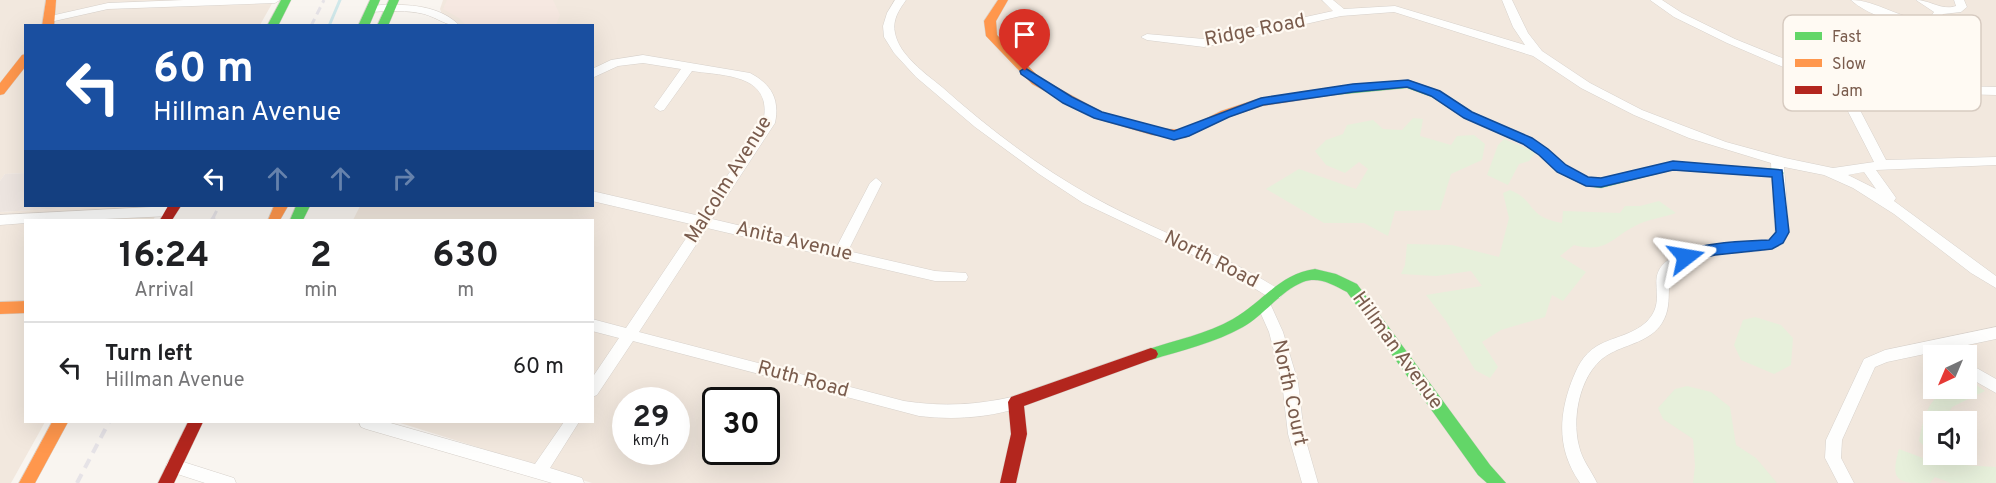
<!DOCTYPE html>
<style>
:root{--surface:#fff;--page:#f2f2f2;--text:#202124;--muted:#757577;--line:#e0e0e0}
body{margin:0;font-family:Overpass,sans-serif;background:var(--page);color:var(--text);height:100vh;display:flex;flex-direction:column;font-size:22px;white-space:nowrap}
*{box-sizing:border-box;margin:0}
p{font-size:20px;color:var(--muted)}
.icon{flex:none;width:33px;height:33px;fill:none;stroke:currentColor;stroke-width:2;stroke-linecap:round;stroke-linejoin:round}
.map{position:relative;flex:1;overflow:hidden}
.details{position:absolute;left:24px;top:219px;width:570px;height:204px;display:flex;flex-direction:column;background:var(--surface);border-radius:0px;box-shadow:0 6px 24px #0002}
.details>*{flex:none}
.banner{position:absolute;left:24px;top:24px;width:570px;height:183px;border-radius:0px;box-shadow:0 6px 24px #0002;background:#1a4fa0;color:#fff;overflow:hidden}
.needle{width:39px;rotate:224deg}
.controls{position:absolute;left:1923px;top:345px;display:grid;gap:12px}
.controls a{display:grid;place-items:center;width:54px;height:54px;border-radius:0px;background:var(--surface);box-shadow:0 6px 24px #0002;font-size:30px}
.speed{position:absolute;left:612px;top:387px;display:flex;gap:12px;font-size:30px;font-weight:700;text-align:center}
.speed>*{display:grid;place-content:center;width:78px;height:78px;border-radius:50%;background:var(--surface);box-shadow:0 6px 24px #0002;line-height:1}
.speed small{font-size:15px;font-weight:400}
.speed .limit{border:3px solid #111;border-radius:9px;background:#fff;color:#111}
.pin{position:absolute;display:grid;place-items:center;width:51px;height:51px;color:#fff;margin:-62px -26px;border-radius:50% 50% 50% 0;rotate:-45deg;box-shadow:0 0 6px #0007}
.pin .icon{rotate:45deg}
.me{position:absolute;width:66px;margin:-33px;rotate:76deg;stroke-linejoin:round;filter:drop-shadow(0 0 4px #0008)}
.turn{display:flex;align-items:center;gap:21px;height:126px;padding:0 30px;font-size:27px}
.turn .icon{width:78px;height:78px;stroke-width:2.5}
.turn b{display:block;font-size:42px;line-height:51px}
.lanes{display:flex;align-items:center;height:57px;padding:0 30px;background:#0003;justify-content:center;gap:30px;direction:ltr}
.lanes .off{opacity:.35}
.eta{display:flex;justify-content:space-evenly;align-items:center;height:102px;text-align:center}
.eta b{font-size:36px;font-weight:700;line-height:42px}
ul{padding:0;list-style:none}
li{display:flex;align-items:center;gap:18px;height:90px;padding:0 30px;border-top:2px solid var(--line)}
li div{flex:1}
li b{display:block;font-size:22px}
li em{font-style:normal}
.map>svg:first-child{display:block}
</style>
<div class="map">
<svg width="1996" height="483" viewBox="0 0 1996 483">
<rect width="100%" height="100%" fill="#f9f5f0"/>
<g fill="#f2e8de" fill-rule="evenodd">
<path d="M0,0H274L260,25L26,26L25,173L5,174L0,181Z"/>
<path d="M443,0H1996V483H592L397,422H592V220H353L360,206H592V26L446,25L440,9ZM1934,356H1966V388H1934ZM626,400H676V452H626ZM716,400H766V452H716ZM1934,422H1966V454H1934Z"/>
<path d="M102,206H161L153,220H26V422H45L11,483H0V212Z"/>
</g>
<path fill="#f6e8e1" d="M447,0H553L560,15L556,25H466L459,18L443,9Z"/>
<path fill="#ede5e0" d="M25,173L26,206H102L0,212V181L5,174Z"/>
<g fill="#e7f0db">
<path d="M1413,118L1423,119L1420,136L1451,145L1457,136L1474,135L1485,144L1482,160L1451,174L1440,210L1395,211L1388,236L1364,223H1324L1266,189L1299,169L1356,189L1368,169L1359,162L1345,173L1326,165L1315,151L1326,140L1343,134L1347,125L1373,120L1383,129L1402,130Z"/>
<path d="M1504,139L1536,152L1529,161L1519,164L1508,185L1487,175L1498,145Z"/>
<path d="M1510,190C1536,200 1526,217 1562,223L1563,211L1620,213L1625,206H1640L1659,201L1676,213C1664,217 1650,219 1639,224C1611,237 1608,254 1574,245L1560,256L1586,272L1563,301L1552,295L1545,317L1501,330L1482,342L1498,367L1490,378L1475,370L1446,321L1426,295L1482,286L1471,271L1436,276L1401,274L1405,265L1407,244L1452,245L1499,257L1509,218L1503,193Z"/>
<path d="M1755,317L1781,325L1793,338L1791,365L1774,374L1741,360L1734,345L1743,320Z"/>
<path d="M1969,380L1985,391L1952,407L1944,421L1934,422V454L1955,455L1963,465L1996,467V483H1951L1935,477L1930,483C1899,483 1889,483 1899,449L1928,460L1933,455L1919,441C1925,410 1931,388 1966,388L1967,382Z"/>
<path d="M1687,386L1711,392L1730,407L1736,445L1756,458L1777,483H1693L1695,466L1693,439L1663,419L1658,408L1675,389Z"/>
</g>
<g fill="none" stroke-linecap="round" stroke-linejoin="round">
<path stroke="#d0e8ea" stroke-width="3" d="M329,26L340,0"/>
<g stroke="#d7d1cb" stroke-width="1">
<g id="street">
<path d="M184,0H280L275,3L108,9L50,22L44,19L46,17L108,3Z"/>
<path d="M895,0H906C899,10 892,20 895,33C899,55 926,74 942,87C988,128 1039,167 1093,197C1154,231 1221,252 1280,290L1282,294L1280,298H1270L1225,270L1083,203L1039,174L975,127L916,77L894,53L884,37L883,26L887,13Z"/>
<path d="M1322,0H1333L1344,9L1395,6L1525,45L1513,27L1502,0H1512L1528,33L1542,51L1590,83L1642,110L1726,142L1785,158L1833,168L1874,162L1837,90L1727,43L1674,17L1650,0H1662L1682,13L1735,39L1844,83L1996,87V95L1850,91L1886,160L1996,157V165L1876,170L1894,195L1896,198L1894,201L1996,276V288L1971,273L1894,214L1853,188L1824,175L1784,167L1789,232L1783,244C1752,259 1714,247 1685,263C1658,278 1677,299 1662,323C1651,341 1628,344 1611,353C1581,368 1571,416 1579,446C1582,460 1591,470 1597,483H1580C1558,451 1558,419 1571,383C1577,368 1582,355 1597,346C1614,336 1640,334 1652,315C1666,293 1642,273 1675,256C1705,240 1743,251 1773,237L1775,232L1771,163L1689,138L1634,115L1581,88L1533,56L1394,12L1341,16L1204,47L1147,40L1141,37L1147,34L1204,39L1333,11ZM1864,172L1876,189L1848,175Z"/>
<path d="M1851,0C1878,0 1900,21 1929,19L1934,12L1916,0C1930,0 1942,11 1956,6L1954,0H1964L1967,7L1961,12L1943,14L1937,24C1913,30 1869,17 1851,0Z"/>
<path d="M381,5C408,4 440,5 460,26C446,26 438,18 424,14C407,10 389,11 371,12L366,9L367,7Z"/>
<path d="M643,55L750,73C771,84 780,99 775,123L712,219L836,248L870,183L876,178L882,183L848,251L935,271L966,273L968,277L966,281H935L707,228L639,332L904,401C943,407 978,405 1016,396L1021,397L1024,402L1021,407C988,418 954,420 919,416L633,341L597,395L592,397V378L619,338L592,331V319L626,328L695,225L592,201V191L700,216L763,123C774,74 725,76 692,71L664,110L660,111L654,107L681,69L643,63L618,66L592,78V69L611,60Z"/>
<path d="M171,206L178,211L171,216L82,220H26V223L0,225V215Z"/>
<path d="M1264,299L1269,301L1283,332L1298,382L1304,434L1318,483H1302L1288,434L1282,382L1269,332L1257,305L1259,301Z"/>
<path d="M1996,327V339L1887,362L1875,367L1842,440L1841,458L1854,483H1838L1825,458L1826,440L1864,359L1885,350Z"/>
<path d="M1966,362L1996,379V393L1966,376Z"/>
<path d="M359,422H387L535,464L564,422H579L550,468L582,478L584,483H552L366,429L361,427Z"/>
<path d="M174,459L234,478L236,483H205L168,471L166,466L168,461Z"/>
</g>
</g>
<g stroke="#d9d2cb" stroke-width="1">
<g id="fast">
<path d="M281,0H291L278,26H267Z"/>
<path d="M370,0H380L369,26H358Z"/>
<path d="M389,0H399L388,26H377Z"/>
<path d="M1408,80L1440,91L1472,112L1531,138L1548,149L1565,166L1588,177L1601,178L1673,162L1778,169L1784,173L1778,177L1673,170L1601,188L1586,186L1557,172L1540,155L1523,144L1464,118L1432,97L1407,88L1334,95L1328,91L1334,87Z"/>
<path d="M296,206H310L303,220H290Z"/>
<path d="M1315,269L1336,274L1357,284L1490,465L1506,483H1487L1478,475L1347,292C1333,285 1319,276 1303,282C1282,290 1264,315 1243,327C1215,343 1182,350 1151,360L1146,358L1144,354L1146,350C1175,340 1207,334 1233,319C1263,302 1279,274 1315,269Z"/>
</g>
</g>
<g stroke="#d9d2cb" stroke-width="1">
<g id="slow">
<path d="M46,0H56L54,26H42Z"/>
<path d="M998,0H1008L996,21L997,35L1040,78L1102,112L1156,128L1183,130L1221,111L1257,99L1334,87L1340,91L1334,95L1262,106L1229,117L1185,138L1152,135L1094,118L1032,84L986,36L984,21Z"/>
<path d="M26,54V66L4,94L0,95V83L22,55Z"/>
<path d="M274,206H288L280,220H268Z"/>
<path d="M26,301V313L0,314V302Z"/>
<path d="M52,422H68L35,483H19Z"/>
</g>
</g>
<g stroke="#d9d2cb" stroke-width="1">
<g id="jam">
<path d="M168,206H181L172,220H160Z"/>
<path d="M1151,348L1156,350L1158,354L1156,358L1024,406L1027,434L1016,483H1000L1011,434L1008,402L1011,397Z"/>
<path d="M188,422H203L174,483H158Z"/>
</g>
</g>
<use href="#street" fill="#fefefd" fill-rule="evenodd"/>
<use href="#fast" fill="#63d668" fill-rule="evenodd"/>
<use href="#slow" fill="#ff974d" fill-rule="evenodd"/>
<use href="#jam" fill="#b3261e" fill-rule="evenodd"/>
<g stroke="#e6e3e7" stroke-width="3" stroke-dasharray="8 5" stroke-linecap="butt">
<path d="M311,26L324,0"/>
<path d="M213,218L219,206"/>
</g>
<g stroke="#e6e3e7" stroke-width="4" stroke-dasharray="10 7" stroke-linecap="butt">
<path d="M212,220L214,217"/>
<path d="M77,483L109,422"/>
</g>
</g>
<path fill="#1a73e8" stroke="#114b97" stroke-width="1.5" d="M1025,68L1072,97L1102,112L1174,131L1261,98L1353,84L1408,80L1440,91L1472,112L1532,138L1548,149L1566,165L1588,177L1601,178L1673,161L1782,170L1789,232L1783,243L1772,249L1715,255L1686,262L1681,261L1679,257C1689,242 1751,241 1769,240L1776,232L1772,177L1673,170L1601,187L1586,186L1557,172L1539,155L1523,144L1464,118L1431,96L1407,87L1353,92L1263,105L1229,117L1189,136L1174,140L1094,118L1063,103L1021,74L1020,71Z"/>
<g text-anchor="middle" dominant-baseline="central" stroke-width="4.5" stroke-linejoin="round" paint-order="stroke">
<g font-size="20" fill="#7a5c4d" stroke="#fffaf3">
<text transform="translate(1255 31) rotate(-11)">Ridge Road</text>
<text transform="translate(729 180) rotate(-58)">Malcolm Avenue</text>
<text transform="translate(794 242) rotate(13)">Anita Avenue</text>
<text transform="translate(1211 260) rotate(27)">North Road</text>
<text transform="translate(1397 351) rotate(54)">Hillman Avenue</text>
<text transform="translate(803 380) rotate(15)">Ruth Road</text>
<text transform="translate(1289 393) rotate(78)">North Court</text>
</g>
</g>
<rect x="1783" y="15" width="198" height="96" rx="9" fill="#fffaf3" stroke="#d7cbc1" stroke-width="1.5"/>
<rect x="1795" y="32" width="27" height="8" fill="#63d668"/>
<rect x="1795" y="59" width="27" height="8" fill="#ff974d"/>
<rect x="1795" y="86" width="27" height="8" fill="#b3261e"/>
<g font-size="16" fill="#7a5c4d">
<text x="1832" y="42">Fast</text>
<text x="1832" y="69">Slow</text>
<text x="1832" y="96">Jam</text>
</g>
</svg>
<div class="controls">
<a><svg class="needle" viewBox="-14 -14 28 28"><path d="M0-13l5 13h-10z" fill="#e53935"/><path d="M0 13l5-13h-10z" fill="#757577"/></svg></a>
<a><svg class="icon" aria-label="sound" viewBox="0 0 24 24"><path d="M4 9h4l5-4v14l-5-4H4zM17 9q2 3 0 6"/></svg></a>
</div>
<div class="speed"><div>29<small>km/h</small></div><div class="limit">30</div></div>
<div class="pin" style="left:1025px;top:71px;background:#d93025"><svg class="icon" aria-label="arrive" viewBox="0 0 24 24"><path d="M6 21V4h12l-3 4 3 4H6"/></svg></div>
<svg class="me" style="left:1686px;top:257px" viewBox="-20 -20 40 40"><path d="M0-17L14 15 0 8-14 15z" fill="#1a73e8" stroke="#fff" stroke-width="4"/></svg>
<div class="banner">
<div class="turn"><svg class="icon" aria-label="left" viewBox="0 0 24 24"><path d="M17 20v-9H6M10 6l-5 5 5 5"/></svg><div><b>60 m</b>Hillman Avenue</div></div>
<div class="lanes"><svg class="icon" aria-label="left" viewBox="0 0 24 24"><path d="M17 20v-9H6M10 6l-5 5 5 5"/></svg><svg class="icon off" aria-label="ahead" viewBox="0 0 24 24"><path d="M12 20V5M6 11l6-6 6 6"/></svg><svg class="icon off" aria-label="ahead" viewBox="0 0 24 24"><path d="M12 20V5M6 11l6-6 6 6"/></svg><svg class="icon off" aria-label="right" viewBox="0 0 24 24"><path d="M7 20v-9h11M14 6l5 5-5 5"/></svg></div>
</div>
<section class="details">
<div class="eta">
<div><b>16:24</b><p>Arrival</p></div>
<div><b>2</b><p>min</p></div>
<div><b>630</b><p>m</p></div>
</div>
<ul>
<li><svg class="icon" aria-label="left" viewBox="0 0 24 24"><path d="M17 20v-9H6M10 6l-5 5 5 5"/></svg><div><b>Turn left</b><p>Hillman Avenue</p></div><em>60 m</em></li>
</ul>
</section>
</div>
